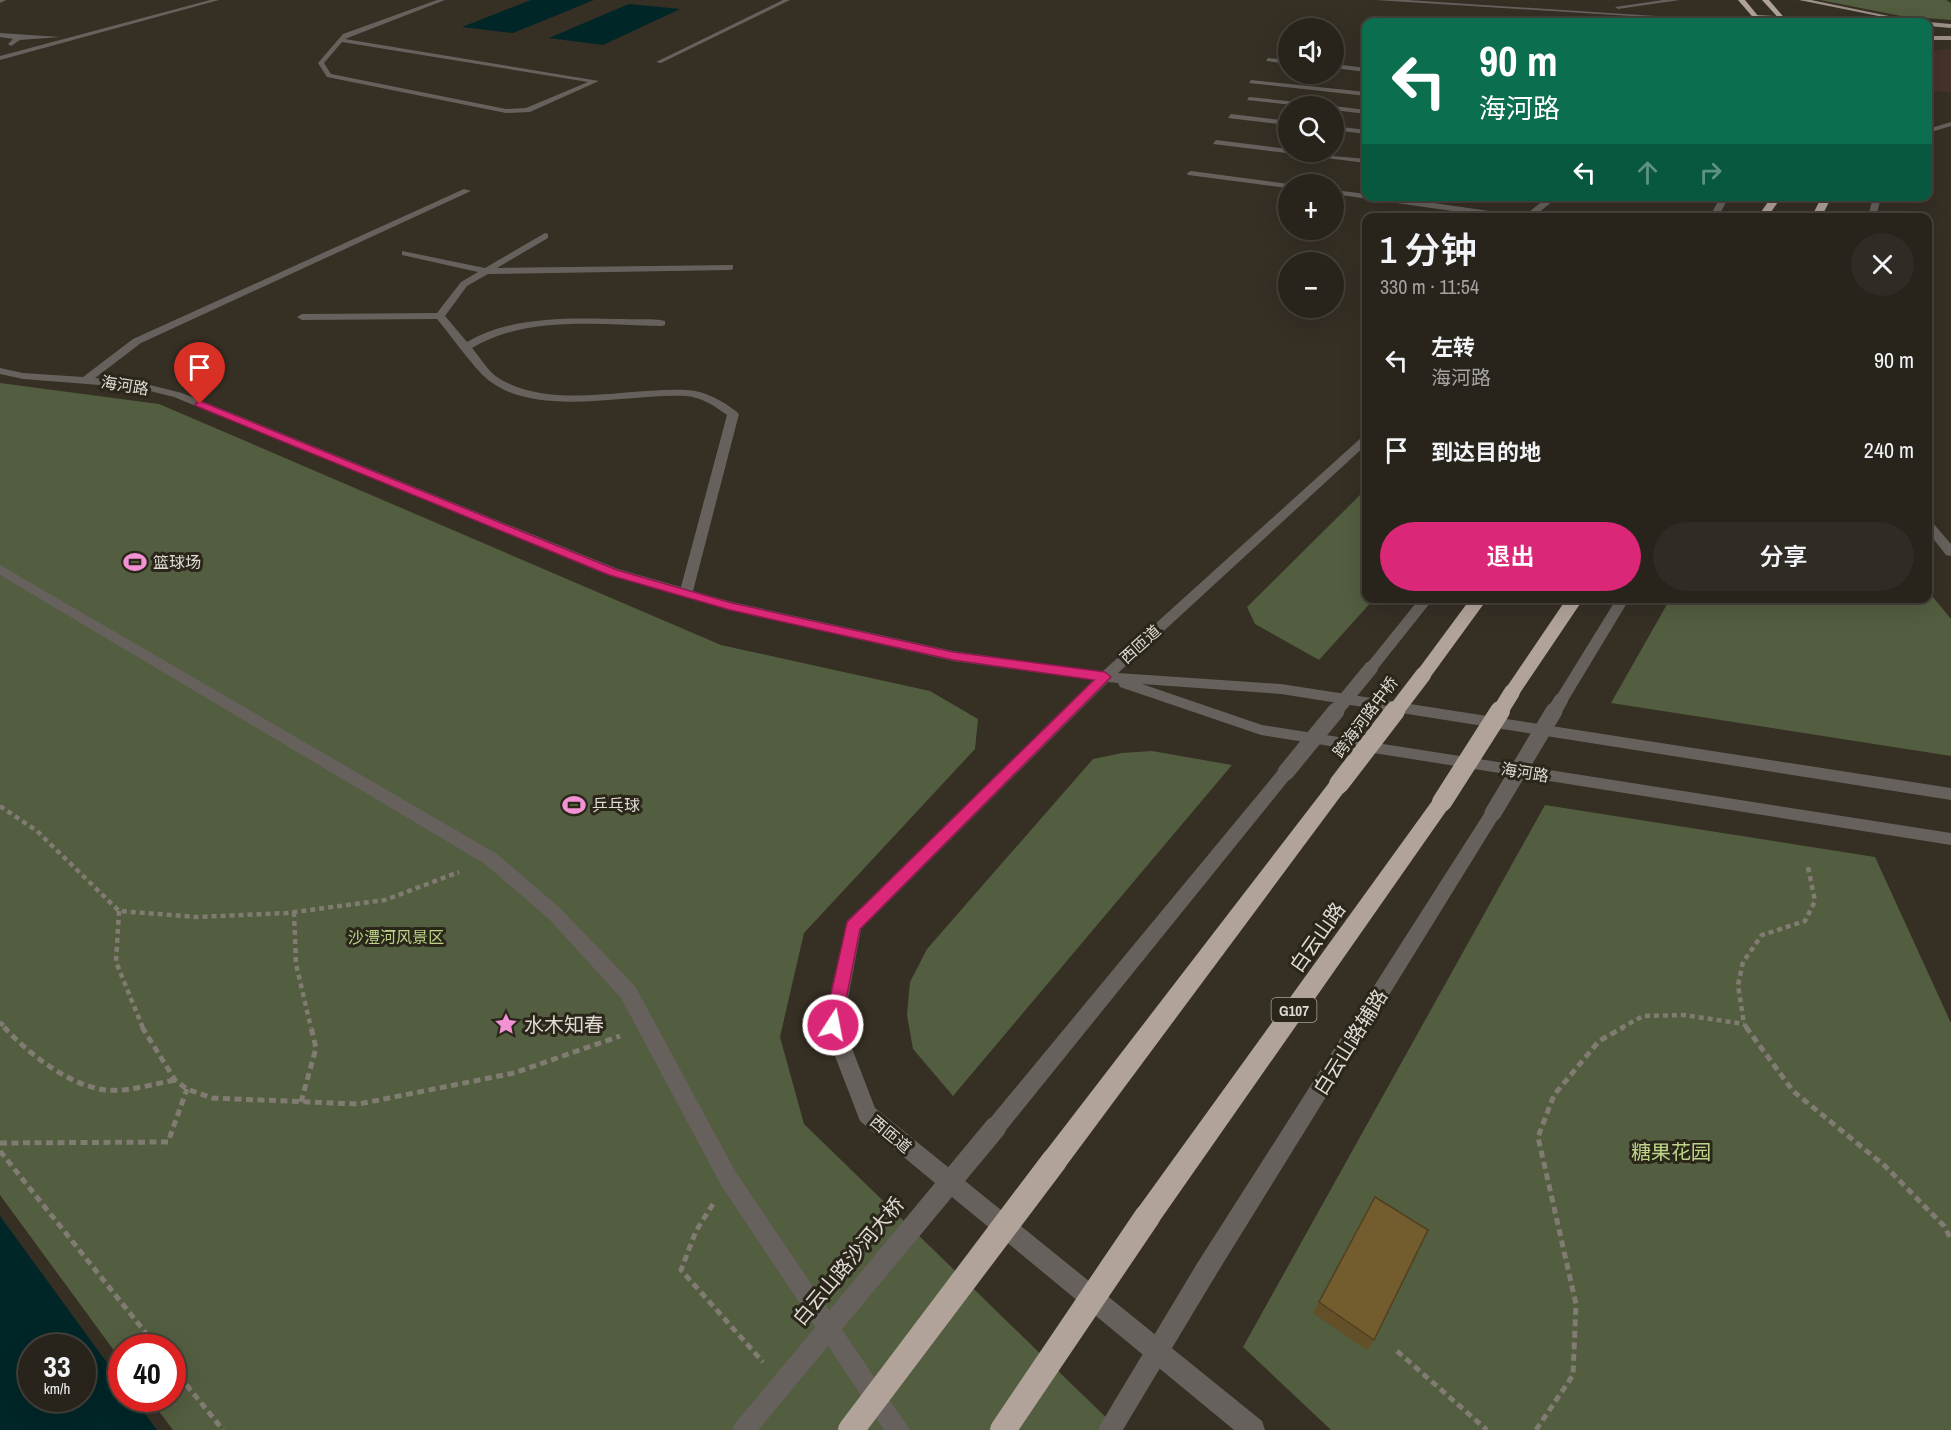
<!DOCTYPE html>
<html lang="zh">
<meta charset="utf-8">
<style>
:root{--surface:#28231b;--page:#302b24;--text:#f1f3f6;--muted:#a5a4a3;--line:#44403a;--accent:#db2777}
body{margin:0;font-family:"Archivo Narrow","Noto Sans SC",sans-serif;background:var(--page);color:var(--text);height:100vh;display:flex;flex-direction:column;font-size:22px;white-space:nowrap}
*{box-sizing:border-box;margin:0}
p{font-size:20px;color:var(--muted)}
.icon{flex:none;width:33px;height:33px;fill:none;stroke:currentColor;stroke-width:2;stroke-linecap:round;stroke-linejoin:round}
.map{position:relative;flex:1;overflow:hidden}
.drawer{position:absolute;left:1362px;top:213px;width:570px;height:390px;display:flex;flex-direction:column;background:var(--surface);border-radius:12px;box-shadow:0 6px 24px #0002,0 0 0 2px var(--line)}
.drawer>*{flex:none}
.guide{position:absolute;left:1362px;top:18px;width:570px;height:183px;border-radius:12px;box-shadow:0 6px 24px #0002,0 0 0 2px var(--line);background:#0b6e4f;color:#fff;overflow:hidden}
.controls{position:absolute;left:1278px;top:18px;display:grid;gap:12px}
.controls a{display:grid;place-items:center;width:66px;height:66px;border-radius:50%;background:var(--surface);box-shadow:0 6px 24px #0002,0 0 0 2px var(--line);font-size:30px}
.speed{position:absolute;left:18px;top:1334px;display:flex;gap:12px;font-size:30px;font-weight:700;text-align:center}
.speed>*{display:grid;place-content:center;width:78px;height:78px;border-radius:50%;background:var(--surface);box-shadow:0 6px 24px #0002,0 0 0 2px var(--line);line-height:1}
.speed small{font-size:15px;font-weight:400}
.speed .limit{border:9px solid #d22;background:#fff;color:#111}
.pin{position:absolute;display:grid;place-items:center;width:51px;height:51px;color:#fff;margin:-62px -26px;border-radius:50% 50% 50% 0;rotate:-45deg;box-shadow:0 0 6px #0007}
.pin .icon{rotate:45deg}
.me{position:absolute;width:66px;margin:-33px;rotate:11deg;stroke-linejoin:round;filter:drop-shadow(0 0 4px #0008)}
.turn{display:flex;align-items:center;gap:21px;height:126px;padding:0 18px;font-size:27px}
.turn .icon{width:78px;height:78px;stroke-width:2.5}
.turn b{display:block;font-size:42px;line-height:51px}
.lanes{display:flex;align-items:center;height:57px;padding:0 18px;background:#0003;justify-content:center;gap:30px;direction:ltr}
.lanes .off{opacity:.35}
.round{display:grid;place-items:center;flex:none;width:63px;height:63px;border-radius:32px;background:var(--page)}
.headline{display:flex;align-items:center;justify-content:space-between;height:102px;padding:0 18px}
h1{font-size:36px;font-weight:600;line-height:45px}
.cta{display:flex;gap:12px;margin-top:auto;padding:12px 18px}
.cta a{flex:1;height:69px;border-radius:36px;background:var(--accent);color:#fff;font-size:24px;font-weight:600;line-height:69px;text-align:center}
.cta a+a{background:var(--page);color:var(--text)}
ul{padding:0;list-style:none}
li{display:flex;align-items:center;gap:18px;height:90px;padding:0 18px}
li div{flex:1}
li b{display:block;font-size:22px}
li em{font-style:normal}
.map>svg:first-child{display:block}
</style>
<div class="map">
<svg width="1951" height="1430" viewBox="0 0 1951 1430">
<rect width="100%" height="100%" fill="#352f24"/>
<path fill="#45332a" d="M1951,49V93L1928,90V51Z"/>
<g fill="#535d3f">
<path d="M1820,0H1946L1951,3V20L1901,16Z"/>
<path d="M0,383L159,404L721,645L930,691L978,719L975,749L804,933L780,1037L804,1124L1119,1430H173L149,1398H172V1347H122L121,1360L0,1195Z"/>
<path d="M1366,489V598L1374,599L1319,660L1255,624L1247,607Z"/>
<path d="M1928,591L1951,619V756L1611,703L1670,599L1928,598Z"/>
<path d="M1152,751L1232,765L953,1096L913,1049L907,1015L910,982L927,949L1093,759L1122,753Z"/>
<path d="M1545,805L1875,857L1951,1023V1430H1331L1243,1347Z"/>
</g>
<g fill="#002628" fill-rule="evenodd">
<path d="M531,0H594L513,33L462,27Z"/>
<path d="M629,4L680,9L603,45L549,38Z"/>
<path d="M0,1216L121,1382L122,1398H133L157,1430H0ZM32,1347H82V1398H32Z"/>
</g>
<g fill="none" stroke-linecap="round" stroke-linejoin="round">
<g stroke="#817c72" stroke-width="4.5" stroke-dasharray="5 4" stroke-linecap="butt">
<path d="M0,806L37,831L119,911L197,917L287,913L385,900L459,872"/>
<path d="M119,911L116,962L143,1028"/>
<path d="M294,912L296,964L311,1028"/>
<path d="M0,1022L6,1028"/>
<path d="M1621,1028L1643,1016L1684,1015L1744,1024"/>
<path d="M1747,1028L1744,1024L1738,985L1743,962L1762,935L1805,921L1815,901L1808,867"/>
</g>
<g stroke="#817c72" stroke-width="5" stroke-dasharray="7 4.5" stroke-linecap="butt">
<path d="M4,1027C28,1053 69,1086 106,1090C128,1092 153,1084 175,1080"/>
<path d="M142,1027L175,1080L187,1089L212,1098L359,1104L514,1073L620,1036"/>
<path d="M1746,1027L1793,1091L1885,1166L1944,1226L1951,1239"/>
<path d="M301,1102L316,1048L311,1027"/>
<path d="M0,1143L168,1142L187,1089"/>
<path d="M0,1151L157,1347"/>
<path d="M713,1204L696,1231L681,1270L763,1362"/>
<path d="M1397,1351L1487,1430"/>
<path d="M172,1367L223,1430"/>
<path d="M1536,1430L1573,1375L1576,1304L1538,1137L1554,1095L1599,1041L1624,1027"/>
</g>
<g fill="#67615d" fill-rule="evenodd">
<path d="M0,0H6L0,3Z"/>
<path d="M210,0H219L0,60V56Z"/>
<path d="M437,0H445L345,39L599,81L530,112L506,113L327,77L318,63L343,34ZM342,42L588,82L526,108L506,109L331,74L324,63Z"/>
<path d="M783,0H790L661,63L656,62Z"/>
<path d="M1376,0H1407L1749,22H1725Z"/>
<path d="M1663,0H1680L1618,9L1615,7Z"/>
<path d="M0,33L60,37L20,40L11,46L8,44L13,39L0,37Z"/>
<path d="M1268,58L1288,60V64L1266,61Z"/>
<path d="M1334,64L1366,68V72L1334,68Z"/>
<path d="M1251,80L1366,92V96L1249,83Z"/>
<path d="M1249,97L1317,104L1321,106H1301L1247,100Z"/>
<path d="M1332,106H1334L1366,110V114L1334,110Z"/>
<path d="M1231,114L1288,121V125L1228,118Z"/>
<path d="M1951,122V126L1928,133V129Z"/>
<path d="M1334,126L1366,130V134L1334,130Z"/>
<path d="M1216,140L1288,149V152L1366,159V163L1213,144Z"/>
<path d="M1191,171L1288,184H1291H1288V188L1188,175L1187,173Z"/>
<path d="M464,189L471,191L141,343L95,378L138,382L182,393L618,569L681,587L727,415C715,406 701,397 686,396C629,393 540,418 491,382C477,373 450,334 437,319L302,320L297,317L302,314L437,313L461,282L478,272L402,255V251L485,268L545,233L548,234V238L497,268L733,265V269L730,270L488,274L467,286L445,316L467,342C513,315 572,318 623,319C637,320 652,318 665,321V325L662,326C600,325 527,315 472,348C480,357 489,373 500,379C554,410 628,387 687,390C705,391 723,401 737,412L739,414L693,591L732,602L953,651L1102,672L1362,437L1366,436V445L1118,673L1281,684L1951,788V800L1281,694L1142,684L1262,725L1951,833V845L1261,735L1120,687L1118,683L1108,682L861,929L843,1025L875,1108L1262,1421L1265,1430H1234L860,1121L823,1025L847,921L1093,680L953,661L730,610L608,575L174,397L138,388L23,379L0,374V368L23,373L83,377L133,339Z"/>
<path d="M1334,190L1366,194V196H1385L1524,216L1549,196H1559L1532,218H1501L1334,194Z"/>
<path d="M1721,196H1729L1718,218H1709Z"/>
<path d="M1873,196H1881L1876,218H1868Z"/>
<path d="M1928,521L1932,522L1951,544V556L1946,555L1928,532Z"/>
<path d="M0,565L497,854L561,909L635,986L735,1171L910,1430H884L721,1185L621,998L549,919L485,864L0,575Z"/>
<path d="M1420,598H1434L1376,671H1366L1364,668L1366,665Z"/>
<path d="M1617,598H1630L1566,704H1556L1554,700Z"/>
<path d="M1286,766L1292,768L1294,772L1292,776L1002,1135L995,1138L988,1135L985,1128L988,1121L1280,768Z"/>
<path d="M1493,807L1499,809L1501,813L1499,817L1214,1278L1206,1281L1198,1278L1195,1270L1198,1262L1487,809Z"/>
</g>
<g fill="#9c9188" fill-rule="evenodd">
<path d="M1799,0H1811L1918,22H1908Z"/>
<path d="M1756,15L1855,20L1858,22L1754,18Z"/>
<path d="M1927,22H1928L1951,24V28L1928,26Z"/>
<rect x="1928" y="36" width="23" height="4"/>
</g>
<g fill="#b1a399" fill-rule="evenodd">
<path d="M1738,0H1745L1763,22H1757Z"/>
<path d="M1762,0H1769L1788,22H1782Z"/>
<path d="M1772,196H1782L1767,218H1757Z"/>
<path d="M1822,196H1832L1821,218H1811Z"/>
<path d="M1471,598H1488L1429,679H1417L1414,675L1417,671Z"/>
<path d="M1567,598H1584L1518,696H1506L1503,692L1506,688Z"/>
<path d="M1339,777L1346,779L1349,784L1346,789L1063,1170L1054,1173L1045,1170L1042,1161L1045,1152L1332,779Z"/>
<path d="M1442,795L1449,797L1452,802L1449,807L1156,1226L1147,1230L1138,1226L1134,1217L1138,1208L1435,797Z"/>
</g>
<g stroke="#67615d" stroke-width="14">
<path d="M1334,713L1371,668"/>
<path d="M1553,713L1561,700"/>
</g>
<g stroke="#67615d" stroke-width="17">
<path d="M1286,772L1336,711"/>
<path d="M1493,813L1554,711"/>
</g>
<g stroke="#67615d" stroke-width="22">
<path d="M744,1430L995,1128"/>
<path d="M1110,1430L1206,1270"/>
</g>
<g stroke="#b1a399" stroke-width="16">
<path d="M1394,713L1423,675"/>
<path d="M1499,713L1512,692"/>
</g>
<g stroke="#b1a399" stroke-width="20">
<path d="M1339,784L1395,711"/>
<path d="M1442,802L1500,711"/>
</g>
<g stroke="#b1a399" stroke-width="26">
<path d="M851,1430L1054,1161"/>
<path d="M1003,1430L1147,1217"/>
</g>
</g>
<path fill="#634f28" d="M1375,1197L1374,1340L1367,1350L1313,1313Z"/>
<path fill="#735c2e" stroke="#504020" stroke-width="1.5" d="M1375,1197L1428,1230L1374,1340L1319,1302Z"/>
<path fill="#db2777" stroke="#8e194d" stroke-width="1.5" d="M200,401L617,570L732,603L953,652L1105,672L1111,677L860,929L841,1025L839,1030L833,1033L827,1030L824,1025L847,922L1094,680L953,660L730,610L609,575L196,406L195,404Z"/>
<defs>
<g id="stadium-bare" transform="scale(1.8)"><path d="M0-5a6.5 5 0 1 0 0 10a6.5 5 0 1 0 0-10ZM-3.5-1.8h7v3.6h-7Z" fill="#f391d5" stroke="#2b261a" stroke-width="2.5" paint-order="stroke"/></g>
<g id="sight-bare" transform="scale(1.8)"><path d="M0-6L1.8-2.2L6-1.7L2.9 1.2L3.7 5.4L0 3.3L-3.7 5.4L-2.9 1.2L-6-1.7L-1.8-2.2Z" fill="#f391d5" stroke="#2b261a" stroke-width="2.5" paint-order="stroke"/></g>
</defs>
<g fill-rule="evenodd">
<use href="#stadium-bare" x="135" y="562"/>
<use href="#stadium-bare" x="574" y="805"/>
<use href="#sight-bare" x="506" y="1024"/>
</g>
<g text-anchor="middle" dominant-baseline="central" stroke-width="6" stroke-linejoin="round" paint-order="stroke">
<rect fill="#2b261a" stroke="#a9a59c" stroke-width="1.5" x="1271.5" y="998" width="45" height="24" rx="4.5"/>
<g font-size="15" font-weight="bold" fill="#dfdbd4">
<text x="1294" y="1010">G107</text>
</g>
<g font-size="16" fill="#dfdbd4" stroke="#2b261a">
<text transform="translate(125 385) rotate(9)">海河路</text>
<text transform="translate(1140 644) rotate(-42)">西匝道</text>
<text transform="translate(1365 717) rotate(-53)">跨海河路中桥</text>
<text transform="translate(1525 772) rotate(9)">海河路</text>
<text transform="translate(891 1134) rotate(40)">西匝道</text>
</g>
<g font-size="16" fill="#dfdbd4" stroke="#2b261a" text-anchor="start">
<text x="153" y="562">篮球场</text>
<text x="592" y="805">乒乓球</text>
</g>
<g font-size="16" fill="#bdd48a" stroke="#2b261a">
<text x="396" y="937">沙澧河风景区</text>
</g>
<g font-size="20" fill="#dfdbd4" stroke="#2b261a">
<text transform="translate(1317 937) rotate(-55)">白云山路</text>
<text transform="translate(1350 1042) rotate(-58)">白云山路辅路</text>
<text transform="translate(848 1261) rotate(-50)">白云山路沙河大桥</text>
</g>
<g font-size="20" fill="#dfdbd4" stroke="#2b261a" text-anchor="start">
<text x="524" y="1024">水木知春</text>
</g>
<g font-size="20" fill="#bdd48a" stroke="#2b261a">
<text x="1671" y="1151">糖果花园</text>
</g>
</g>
</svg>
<div class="controls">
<a><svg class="icon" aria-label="sound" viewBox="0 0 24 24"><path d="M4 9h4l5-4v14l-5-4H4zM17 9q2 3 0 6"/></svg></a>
<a><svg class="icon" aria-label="search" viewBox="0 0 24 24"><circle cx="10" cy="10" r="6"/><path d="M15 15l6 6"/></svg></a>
<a>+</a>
<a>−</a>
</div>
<div class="speed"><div>33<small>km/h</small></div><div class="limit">40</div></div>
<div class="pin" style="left:200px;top:404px;background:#d93025"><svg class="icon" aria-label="arrive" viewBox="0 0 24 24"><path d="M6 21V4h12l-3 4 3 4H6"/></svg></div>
<svg class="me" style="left:833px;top:1025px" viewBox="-20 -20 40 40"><circle r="17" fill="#db2777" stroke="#fff" stroke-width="3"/><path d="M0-11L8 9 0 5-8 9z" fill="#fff"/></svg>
<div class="guide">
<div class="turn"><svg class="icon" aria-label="left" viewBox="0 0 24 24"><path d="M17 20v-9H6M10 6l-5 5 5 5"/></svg><div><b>90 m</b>海河路</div></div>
<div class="lanes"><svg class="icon" aria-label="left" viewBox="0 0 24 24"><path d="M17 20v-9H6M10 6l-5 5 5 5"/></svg><svg class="icon off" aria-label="ahead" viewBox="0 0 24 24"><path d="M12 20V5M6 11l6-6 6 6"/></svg><svg class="icon off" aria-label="right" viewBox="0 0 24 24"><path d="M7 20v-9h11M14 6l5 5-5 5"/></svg></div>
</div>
<section class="drawer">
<div class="headline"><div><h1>1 分钟</h1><p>330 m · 11:54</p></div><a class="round"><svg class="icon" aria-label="close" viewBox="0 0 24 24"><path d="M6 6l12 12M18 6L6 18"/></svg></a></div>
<ul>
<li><svg class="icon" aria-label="left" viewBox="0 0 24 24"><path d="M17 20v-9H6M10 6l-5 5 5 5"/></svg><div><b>左转</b><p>海河路</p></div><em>90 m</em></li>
<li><svg class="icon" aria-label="arrive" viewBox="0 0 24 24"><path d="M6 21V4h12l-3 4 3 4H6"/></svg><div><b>到达目的地</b></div><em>240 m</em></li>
</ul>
<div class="cta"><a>退出</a><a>分享</a></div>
</section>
</div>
